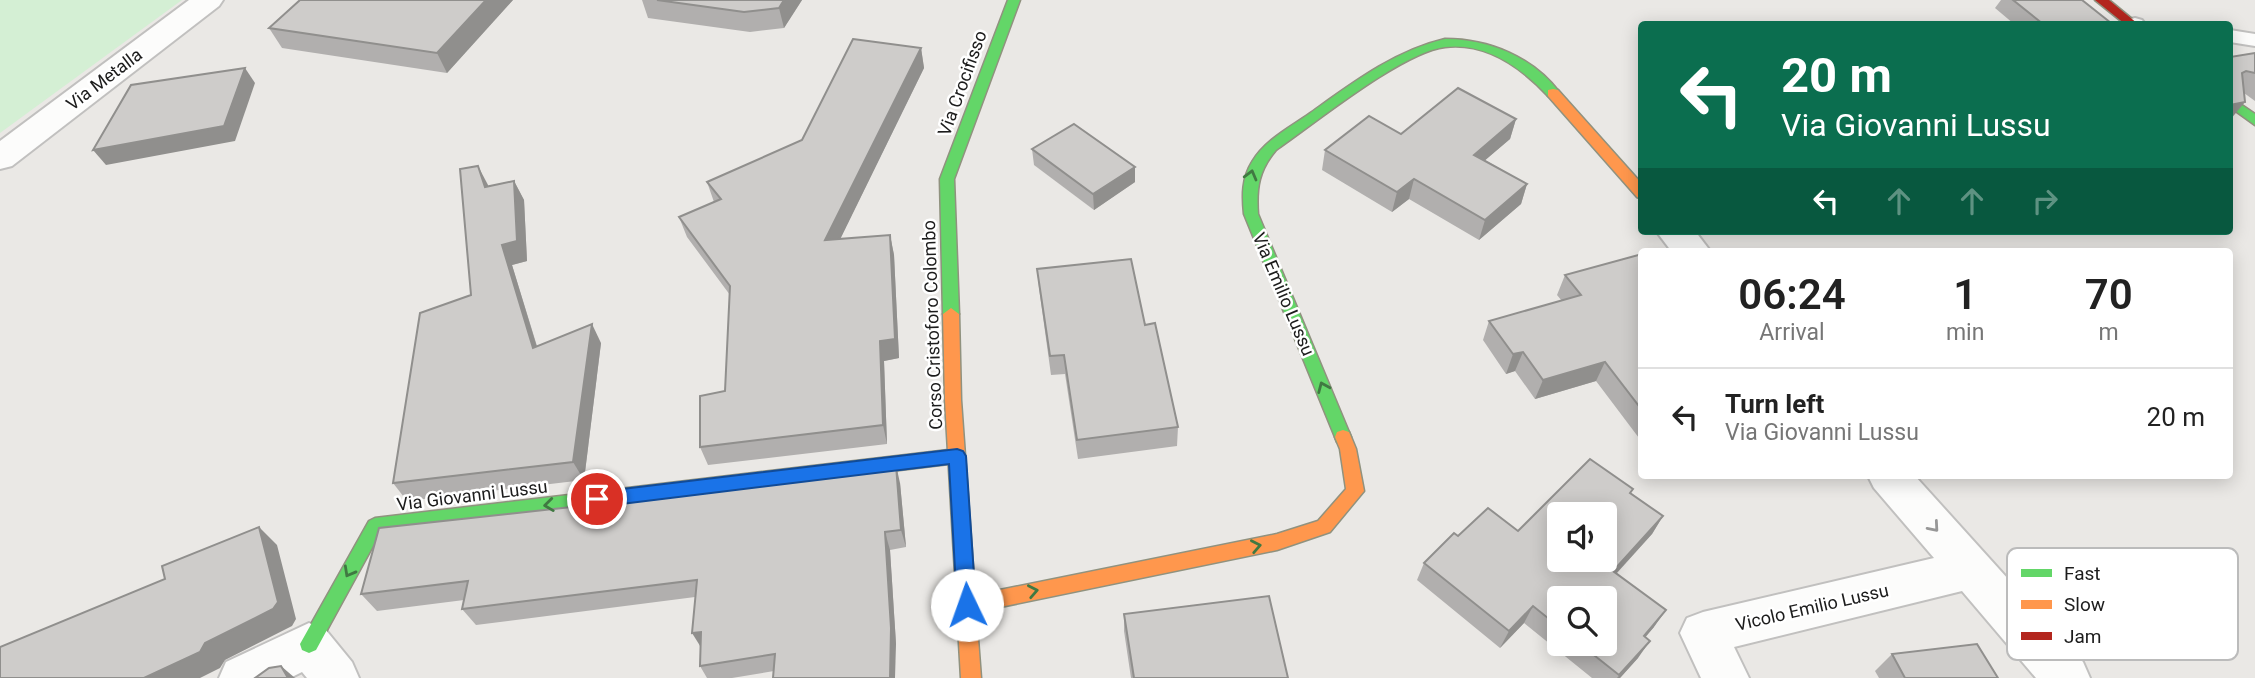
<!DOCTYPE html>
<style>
:root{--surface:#fff;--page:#f6f6f6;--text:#222;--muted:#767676;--line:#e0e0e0}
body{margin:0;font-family:Roboto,sans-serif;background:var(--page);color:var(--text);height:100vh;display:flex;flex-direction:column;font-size:26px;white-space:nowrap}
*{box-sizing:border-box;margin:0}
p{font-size:23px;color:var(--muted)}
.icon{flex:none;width:38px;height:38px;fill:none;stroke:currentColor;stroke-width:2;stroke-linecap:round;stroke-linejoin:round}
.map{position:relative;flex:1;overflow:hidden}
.side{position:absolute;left:1638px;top:248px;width:595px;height:231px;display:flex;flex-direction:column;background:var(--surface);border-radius:7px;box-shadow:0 4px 18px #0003}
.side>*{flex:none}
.banner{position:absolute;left:1638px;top:21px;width:595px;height:214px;border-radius:7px;box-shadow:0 4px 18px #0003;background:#0b6e4f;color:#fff;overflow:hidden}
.controls{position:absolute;left:1547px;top:502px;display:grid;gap:14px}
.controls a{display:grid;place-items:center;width:70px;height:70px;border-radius:7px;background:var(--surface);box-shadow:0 4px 18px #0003;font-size:35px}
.pin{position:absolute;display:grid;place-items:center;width:60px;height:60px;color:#fff;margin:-30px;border:4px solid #fff;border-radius:50%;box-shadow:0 2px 7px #0007}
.me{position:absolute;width:77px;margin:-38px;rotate:357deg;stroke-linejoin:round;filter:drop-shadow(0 0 5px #0008)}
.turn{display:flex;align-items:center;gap:24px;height:147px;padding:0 28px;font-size:32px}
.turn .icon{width:91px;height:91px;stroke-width:2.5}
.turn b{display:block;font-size:49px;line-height:60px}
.lanes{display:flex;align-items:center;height:66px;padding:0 28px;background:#0003;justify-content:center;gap:35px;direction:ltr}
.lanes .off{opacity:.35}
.eta{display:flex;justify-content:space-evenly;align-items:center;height:119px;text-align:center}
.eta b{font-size:42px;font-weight:600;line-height:49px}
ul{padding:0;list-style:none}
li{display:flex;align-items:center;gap:21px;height:98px;padding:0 28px;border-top:2px solid var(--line)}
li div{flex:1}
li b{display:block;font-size:26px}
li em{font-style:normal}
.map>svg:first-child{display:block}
</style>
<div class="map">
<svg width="2255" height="678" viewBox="0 0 2255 678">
<rect width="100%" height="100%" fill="#eae8e5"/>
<path fill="#d4efd4" d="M0,0H182L0,133Z"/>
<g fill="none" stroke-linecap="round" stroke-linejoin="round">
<g stroke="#c1c0bf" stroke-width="4">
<g id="lane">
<path d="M2135,18L2142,20L2145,24H2122L2125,20Z"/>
<path d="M2230,30L2255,34V46L2230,42Z"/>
</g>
</g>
<g stroke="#c1c0bf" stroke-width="4">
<g id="street">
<path d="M189,0H223L219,6L12,166L0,169V141Z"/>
<path d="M1656,231H1695L1711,252H1672Z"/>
<path d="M1868,476H1915L2083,662L2090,678H2036L1962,591L1734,647L1749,678H1701L1680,633L1687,618L1703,612L1934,558L1874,488Z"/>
<path d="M309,623L325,629L352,662L359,678H307L302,672L290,678H219L226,662Z"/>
</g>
</g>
<g stroke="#90927f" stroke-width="3">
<g id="fast">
<path d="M1008,0H1020L954,179L959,314L951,320L943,314L940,179Z"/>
<path d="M1445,39C1489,39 1533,57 1560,93L1558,96H1548C1522,68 1486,42 1445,47C1402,52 1314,124 1276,150C1259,170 1256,188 1258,214L1351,437L1349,442L1343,444L1337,442L1335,437L1244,214C1242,195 1242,178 1252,162C1265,140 1289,128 1309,114C1351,84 1394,51 1445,39Z"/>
<path d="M2230,97L2255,114V125L2230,107Z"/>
<path d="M957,449L963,451L965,456L963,461L957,463L380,533L316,650L309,653L302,650L300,644L369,521L375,518Z"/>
</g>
</g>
<g stroke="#90927f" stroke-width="3">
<g id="slow">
<path d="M1553,89L1558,90L1642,184V199L1637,197L1548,96V90Z"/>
<path d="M951,308L959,314L961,400L975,595L1277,534L1318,521L1346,489L1340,449L1335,437L1337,432L1343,430L1349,432L1356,449L1364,491L1330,532L1277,550L976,612L981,678H961L945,400L943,314Z"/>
</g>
</g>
<g stroke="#90927f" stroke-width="3">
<path id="jam" d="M2095,0H2109L2138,24H2125Z"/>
</g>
<use href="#lane" fill="#fcfcfb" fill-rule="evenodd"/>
<use href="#street" fill="#fcfcfb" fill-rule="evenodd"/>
<use href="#fast" fill="#63d668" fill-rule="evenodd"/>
<use href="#slow" fill="#ff974d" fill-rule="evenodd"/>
<use href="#jam" fill="#b3261e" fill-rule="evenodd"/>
</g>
<g fill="#b1afae" fill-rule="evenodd">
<path d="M300,0H513L447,73L282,48L269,28Z"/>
<path d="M642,0H802L784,28L750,32L648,18Z"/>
<path d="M2001,0H2082L2111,23L2110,24H2014L1995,8Z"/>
<path d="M921,48L924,68L840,239L890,235L894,255L899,358L884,361L887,444L708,465L700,447L725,391L730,295L687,237L679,217L714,202L707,182L802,140Z"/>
<path d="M2255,53V101L2244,93L2230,120V57Z"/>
<path d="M1516,119L1510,139L1485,160L1527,184L1521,204L1479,240L1409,199L1392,212L1322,170L1325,150L1401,134Z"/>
<path d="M1032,149L1135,167V182L1094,210L1034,165Z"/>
<path d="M514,181L524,200L527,261L512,265L537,346L601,343L584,480L407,501L393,483L471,295L489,186Z"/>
<path d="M1642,254V442L1596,381L1535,399L1515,371L1506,374L1483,340L1489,321L1562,301L1557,295L1565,275Z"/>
<path d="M1037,269L1145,325L1178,427L1177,446L1078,459L1065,374L1051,375L1039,288Z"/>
<path d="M900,483L906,547L890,550L896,644L774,671L732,678H707L700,666V647L695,597L476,625L462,609L464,600L377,611L361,594Z"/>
<path d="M1633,489L1631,493L1663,516L1652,534L1617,573L1654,627L1645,637L1638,658L1620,678H1592L1524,623L1500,648L1417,580L1424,563L1458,536L1518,531ZM1559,598L1605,644H1559Z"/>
<path d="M1124,614L1288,678H1131L1124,631Z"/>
<path d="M1892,654L1998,678H1879L1875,671Z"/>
</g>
<g fill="#908f8d">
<path d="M486,0H513L447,73L437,53Z"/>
<path d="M784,0H802L784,28L779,8Z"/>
<path d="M921,48L924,68L830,260L825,240Z"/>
<path d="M245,68L255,83L235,141L106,165L93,150Z"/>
<path d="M2245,102L2230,120V105Z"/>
<path d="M1516,119L1510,139L1469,174L1474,155Z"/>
<path d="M478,166L488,185L495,207L485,187Z"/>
<path d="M1135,167V182L1094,210L1093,194Z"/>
<path d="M1414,179L1409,199L1392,212L1397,192Z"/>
<path d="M514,181L524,200L527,261L512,265L543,367L533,348L502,245Z"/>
<path d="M1527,184L1521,204L1479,240L1485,220Z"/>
<path d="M890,235L894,255L899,358L884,361L887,444L883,425L880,341Z"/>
<path d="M592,324L601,343L584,480L573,462Z"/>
<path d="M1523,352L1515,371L1506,374L1513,354Z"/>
<path d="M1605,362L1596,381L1535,399L1543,380Z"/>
<path d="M896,465L900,483L906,547L901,530Z"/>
<path d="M1663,516L1652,534L1603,588L1613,571Z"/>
<path d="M259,527L277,545L296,619L292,626L225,660L220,668L200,678H144L205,643Z"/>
<path d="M885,532L890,550L896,644L895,678H890Z"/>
<path d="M1533,606L1524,623L1500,648L1509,631Z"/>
<path d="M1666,610L1654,627L1632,653L1644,636Z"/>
<path d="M701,632L702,649L692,633Z"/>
<path d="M1650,641L1638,658L1620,678H1617Z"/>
<path d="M281,666L295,678H288Z"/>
</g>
<g fill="#ceccca" stroke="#908f8d" stroke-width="2" fill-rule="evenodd">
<path d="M300,0H486L437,53L269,28Z"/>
<path d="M657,0H784L779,8L744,12Z"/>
<path d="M2013,0H2082L2111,23L2102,24H2043Z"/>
<path d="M853,39L921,48L825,240L890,235L895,339L880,341L883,425L700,447V396L725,391L730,286L679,217L721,199L707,182L802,140Z"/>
<path d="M2255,53V73L2246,71L2242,73L2245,102L2230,105V57Z"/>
<path d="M245,68L224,126L93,150L131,85Z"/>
<path d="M1458,88L1516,119L1474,155L1527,184L1485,220L1414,179L1397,192L1325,150L1369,116L1401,134Z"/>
<path d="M1074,124L1135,167L1093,194L1032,149Z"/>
<path d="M478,166L485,187L514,181L517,241L502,245L533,348L592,324L573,462L393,483L420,313L471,295L460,169Z"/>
<path d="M1642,254V410L1605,362L1543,380L1523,352L1513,354L1489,321L1581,295L1565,275Z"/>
<path d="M1131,259L1145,325L1155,323L1178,427L1077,440L1064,355L1050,356L1037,269Z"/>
<path d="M1590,459L1633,489L1630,493L1663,516L1613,571L1666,610L1644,636L1650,641L1619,675L1580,644H1605V598H1559V627L1533,606L1509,631L1424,563L1454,533L1458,536L1488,508L1518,531ZM1559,514H1605V560H1559Z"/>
<path d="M896,465L901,530L885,532L891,628L890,678H773L775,654L700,666L701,632L692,633L697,580L462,609L468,581L361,594L379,528L700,493V489Z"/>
<path d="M259,527L278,602L273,609L205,643L200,652L144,678H0V647L165,579L162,566Z"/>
<path d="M1269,596L1288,678H1134L1124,614Z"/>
<path d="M1977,644L1998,678H1905L1892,654Z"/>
<path d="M281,666L288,678H255L269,668Z"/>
</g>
<defs><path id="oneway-chevron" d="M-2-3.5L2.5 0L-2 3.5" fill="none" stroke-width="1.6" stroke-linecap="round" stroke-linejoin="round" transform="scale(1.75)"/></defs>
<g stroke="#407942">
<use href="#oneway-chevron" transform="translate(1251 175) rotate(-75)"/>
<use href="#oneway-chevron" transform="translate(1323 387) rotate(-113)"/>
<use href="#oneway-chevron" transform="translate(549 505) rotate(173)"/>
<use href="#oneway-chevron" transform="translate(1256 546) rotate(-11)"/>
<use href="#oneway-chevron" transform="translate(349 572) rotate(119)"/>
<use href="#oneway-chevron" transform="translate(1033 591) rotate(-11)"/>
</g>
<use stroke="#979797" href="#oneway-chevron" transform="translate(1934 527) rotate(49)"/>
<path fill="#1a73e8" stroke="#114b97" stroke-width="2" d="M957,449L963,451L966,456L976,605L973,611L967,613L960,611L957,605L949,464L597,507L590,505L588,499L590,494L597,492Z"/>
<g text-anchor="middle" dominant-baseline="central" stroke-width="5" stroke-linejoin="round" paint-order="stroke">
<g font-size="18" fill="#1c1c1c" stroke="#fff">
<text transform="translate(104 79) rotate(-37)">Via Metalla</text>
<text transform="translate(962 83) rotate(-70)">Via Crocifisso</text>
<text transform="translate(1284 294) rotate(67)">Via Emilio Lussu</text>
<text transform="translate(932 325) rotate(-92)">Corso Cristoforo Colombo</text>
<text transform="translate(472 495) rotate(-7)">Via Giovanni Lussu</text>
<text transform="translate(1812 607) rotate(-13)">Vicolo Emilio Lussu</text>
</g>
</g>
<rect x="2007" y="548" width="231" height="112" rx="10" fill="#fff" stroke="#bbb" stroke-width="2"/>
<rect x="2021" y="569" width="31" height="8" fill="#63d668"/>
<rect x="2021" y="600" width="31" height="9" fill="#ff974d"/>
<rect x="2021" y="632" width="31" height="8" fill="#b3261e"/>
<g font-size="19" fill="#1c1c1c">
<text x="2064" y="580">Fast</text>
<text x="2064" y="611">Slow</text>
<text x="2064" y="643">Jam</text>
</g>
</svg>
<div class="controls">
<a><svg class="icon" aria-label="sound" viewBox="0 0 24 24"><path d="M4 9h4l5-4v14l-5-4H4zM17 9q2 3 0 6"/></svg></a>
<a><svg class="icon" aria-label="search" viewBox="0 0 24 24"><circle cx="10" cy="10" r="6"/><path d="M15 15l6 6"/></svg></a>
</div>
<div class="pin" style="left:597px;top:499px;background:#d93025"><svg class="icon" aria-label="arrive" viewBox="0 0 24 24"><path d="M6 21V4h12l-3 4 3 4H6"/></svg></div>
<svg class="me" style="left:967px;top:605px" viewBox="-20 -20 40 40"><circle r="19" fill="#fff"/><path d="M0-13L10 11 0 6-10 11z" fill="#1a73e8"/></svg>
<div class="banner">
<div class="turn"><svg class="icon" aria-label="left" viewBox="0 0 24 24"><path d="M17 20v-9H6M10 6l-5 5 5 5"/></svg><div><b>20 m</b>Via Giovanni Lussu</div></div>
<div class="lanes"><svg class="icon" aria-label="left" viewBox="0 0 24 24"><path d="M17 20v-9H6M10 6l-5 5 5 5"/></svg><svg class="icon off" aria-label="ahead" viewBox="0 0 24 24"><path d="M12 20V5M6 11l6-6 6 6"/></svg><svg class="icon off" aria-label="ahead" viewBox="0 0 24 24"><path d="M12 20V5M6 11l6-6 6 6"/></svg><svg class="icon off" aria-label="right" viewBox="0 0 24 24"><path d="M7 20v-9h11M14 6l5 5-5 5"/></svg></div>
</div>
<section class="side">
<div class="eta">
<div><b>06:24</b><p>Arrival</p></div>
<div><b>1</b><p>min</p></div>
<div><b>70</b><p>m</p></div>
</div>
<ul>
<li><svg class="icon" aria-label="left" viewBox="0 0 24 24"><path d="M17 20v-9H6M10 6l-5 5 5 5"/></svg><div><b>Turn left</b><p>Via Giovanni Lussu</p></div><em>20 m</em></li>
</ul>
</section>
</div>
